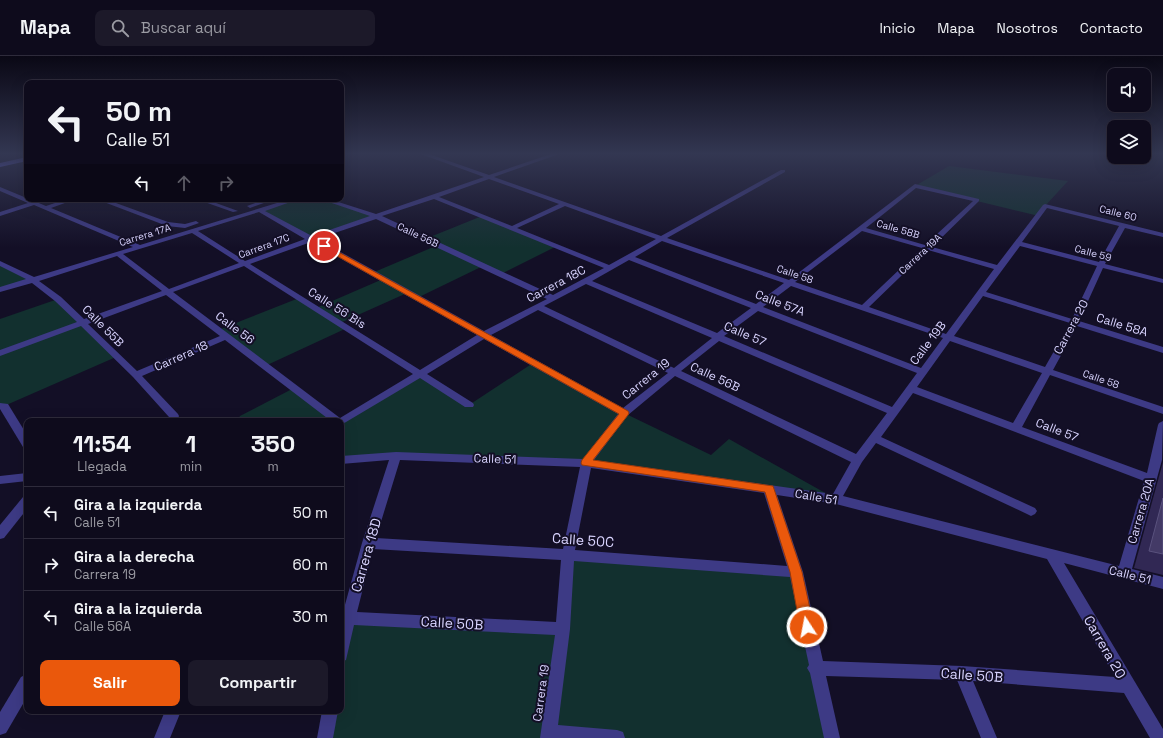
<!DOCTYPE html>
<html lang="es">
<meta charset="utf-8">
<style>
:root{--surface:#0e0b1c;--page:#1c1929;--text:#f1f3f6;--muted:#9b9ba3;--line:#2e2b3b;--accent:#ea580c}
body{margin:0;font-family:"Space Grotesk",sans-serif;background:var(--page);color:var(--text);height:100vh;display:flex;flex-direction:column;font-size:15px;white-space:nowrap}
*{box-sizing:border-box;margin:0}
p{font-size:13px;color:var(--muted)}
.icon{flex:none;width:22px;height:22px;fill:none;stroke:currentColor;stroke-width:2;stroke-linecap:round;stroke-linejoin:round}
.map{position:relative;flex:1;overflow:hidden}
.sheet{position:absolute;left:24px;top:362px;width:320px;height:296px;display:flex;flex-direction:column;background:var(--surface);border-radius:8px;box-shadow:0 4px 16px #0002,0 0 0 1px var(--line)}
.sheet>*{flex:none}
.banner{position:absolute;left:24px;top:24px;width:320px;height:122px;border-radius:8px;box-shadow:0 4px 16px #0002,0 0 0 1px var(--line);background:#0e0b1c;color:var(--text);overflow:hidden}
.tools{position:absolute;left:1107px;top:12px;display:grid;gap:8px}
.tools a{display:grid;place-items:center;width:44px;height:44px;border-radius:8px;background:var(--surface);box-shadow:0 4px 16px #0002,0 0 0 1px var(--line);font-size:20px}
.pin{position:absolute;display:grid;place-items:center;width:34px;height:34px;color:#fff;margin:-17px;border:2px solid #fff;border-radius:50%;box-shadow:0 1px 4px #0007}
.me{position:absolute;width:44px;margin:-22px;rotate:349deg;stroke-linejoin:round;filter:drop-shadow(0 0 3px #0008)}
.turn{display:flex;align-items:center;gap:14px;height:84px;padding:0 16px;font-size:18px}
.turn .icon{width:52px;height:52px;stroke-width:2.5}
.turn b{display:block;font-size:28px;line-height:34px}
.lanes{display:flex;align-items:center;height:38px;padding:0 16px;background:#0003;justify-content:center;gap:20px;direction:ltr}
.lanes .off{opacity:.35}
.eta{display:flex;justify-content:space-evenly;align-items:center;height:68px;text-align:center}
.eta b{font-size:24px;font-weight:800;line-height:28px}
.primary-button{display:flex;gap:8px;margin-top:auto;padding:8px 16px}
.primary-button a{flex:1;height:46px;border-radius:8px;background:var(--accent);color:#fff;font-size:16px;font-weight:800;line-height:46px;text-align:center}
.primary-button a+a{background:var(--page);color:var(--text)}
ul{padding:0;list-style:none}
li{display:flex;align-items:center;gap:12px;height:52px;padding:0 16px;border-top:1px solid var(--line)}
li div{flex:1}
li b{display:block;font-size:15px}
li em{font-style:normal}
header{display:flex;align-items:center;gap:24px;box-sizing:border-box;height:56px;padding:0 20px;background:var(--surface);border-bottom:1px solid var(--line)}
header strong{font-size:19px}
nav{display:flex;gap:22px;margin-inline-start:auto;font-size:14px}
.search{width:280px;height:36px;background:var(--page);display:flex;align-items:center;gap:10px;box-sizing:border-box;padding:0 14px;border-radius:8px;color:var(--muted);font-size:15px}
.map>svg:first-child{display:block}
</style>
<header>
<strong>Mapa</strong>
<div class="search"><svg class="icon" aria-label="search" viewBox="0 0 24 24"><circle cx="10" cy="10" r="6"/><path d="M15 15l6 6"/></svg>Buscar aquí</div>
<nav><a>Inicio</a><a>Mapa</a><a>Nosotros</a><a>Contacto</a></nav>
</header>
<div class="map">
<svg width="1163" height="682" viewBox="0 0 1163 682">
<rect width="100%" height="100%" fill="#130f26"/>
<g fill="#12302f">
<path d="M949,110L1068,125L1045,150L1039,160L915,130Z"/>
<path d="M296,143H323L378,161L311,183L259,154Z"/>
<path d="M482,160L557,190L501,218L483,210L417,242L407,237L340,267L347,272L265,310L218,274L299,242L316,252L383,223L372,217L438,189L425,183Z"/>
<path d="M0,207L33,224L0,234Z"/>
<path d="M58,243L116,301L4,350H0V263Z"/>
<path d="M533,307L624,357L711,399L729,383L836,443L586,407L341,402V366L420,318L469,349Z"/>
<path d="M294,332L338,365H237L240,360Z"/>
<path d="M568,499L796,516L832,682H325L330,655H341V599L348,562L562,573Z"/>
</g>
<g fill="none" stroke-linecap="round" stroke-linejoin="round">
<g fill="#3d3a85" fill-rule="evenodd">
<path d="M418,97H426L489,119L554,97H562L494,121L661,180L781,114H785V116L667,182L789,224L915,128L979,143V145L932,191L997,209L1043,149L1045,148L1163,177V181L1125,172L1105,208L1163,223V227L1103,212L1079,265L1163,291V297L1077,270L1053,314L1163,351V358L1050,319L1022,371L1147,417L1158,369L1159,367L1163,365L1162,404L1132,513L1163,521V533L1064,507L1163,673V682H1150L1124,637L973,625L997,682H981L957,624L826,620L840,682H824L810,617L807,612L809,609L790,521L574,505L570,573L558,669L617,674L623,676L625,682H540L555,579L354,569L346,604L341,606V557L343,556L362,487L389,404L341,408V400L396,396L583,403L618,358L484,283L427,318L473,347L474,349L473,351H465L420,322L341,369V365H331L225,284L142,320L178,358L179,360L177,365H167L169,361L133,321L81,270L0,300V294L77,266L55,245L32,227L0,236V231L26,223L0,210V205L34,221L133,191L34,149L0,160V156L28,147L0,135V131L46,150L67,143H76L51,152L140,189L290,143H299L265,155L312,180L370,160L320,143H329L376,158L484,121ZM489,123L559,148L512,170L439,141ZM916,132L973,145L925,189L866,172ZM434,143L604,212L553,239L382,160ZM565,150L656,183L609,209L517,172ZM1047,152L1119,170L1099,206L1022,186ZM259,156L305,183L245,205L198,175ZM376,163L547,243L484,275L317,183ZM862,175L922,192L862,249L795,226ZM192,177L239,207L169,233L123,198ZM662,185L784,227L756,248L635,201ZM311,186L477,279L420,314L250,208ZM1020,190L1097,210L1072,263L986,236ZM928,194L994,213L946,278L869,251ZM117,200L162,235L84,263L61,241L39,225ZM629,204L751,252L717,277L592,225ZM244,210L413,318L340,362L173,236ZM586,228L712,282L674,312L544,250ZM791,230L943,282L921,312L763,251ZM166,239L220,280L137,315L88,268ZM983,240L1070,267L1045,311L954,280ZM538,254L668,317L623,352L491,279ZM758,255L917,317L892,351L724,280ZM719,285L887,357L856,398L681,315ZM950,285L1042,317L1013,367L917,331ZM675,320L851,406L833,438L594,404L628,359ZM913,337L1144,425L1119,510L843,440L862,406L876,387L1027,458L1031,460L1035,458L1037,455L1035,452L881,381ZM400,404L580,411L563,493L376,482ZM591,412L764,437L787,510L575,494ZM777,439L836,448L1047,503L1115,621L962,610L823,605L803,516ZM373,493L561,504L556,566L357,556Z"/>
<path d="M96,143H105L168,166L185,168L196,165L199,167L185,172L167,170Z"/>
<path d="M196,143H205L238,155L233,156Z"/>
<path d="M266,143H275L250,152L247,150Z"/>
<path d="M0,347L8,348L27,379V392L23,391L0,353Z"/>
<path d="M27,417V425L0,428V420Z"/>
<path d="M27,439V453L4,482L0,483V469L23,441Z"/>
<path d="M27,618V641L6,677L0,679V656L21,621Z"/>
<path d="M165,655H181L170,682H154Z"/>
<path d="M322,655H338L333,682H317Z"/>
</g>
<path fill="#6f6bff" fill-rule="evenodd" d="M27,101V105L0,111V107Z"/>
</g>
<path fill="#312854" d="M1163,406V519L1134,512Z"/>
<path fill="#433a66" stroke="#5a527e" d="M1163,442V498L1149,495Z"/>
<linearGradient id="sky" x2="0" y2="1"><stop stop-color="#0a0815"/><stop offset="0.51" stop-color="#333752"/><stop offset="1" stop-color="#333752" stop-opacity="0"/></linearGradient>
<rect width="1163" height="192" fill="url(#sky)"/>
<path fill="#ea580c" stroke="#983908" d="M324,188L628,355L629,357L628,359L593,404L773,430L802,516L814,571L812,575L807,577L802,575L800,571L790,516L765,436L582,409L581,407L582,404L619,358L321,191L320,190Z"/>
<g text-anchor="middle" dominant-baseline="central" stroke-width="4" stroke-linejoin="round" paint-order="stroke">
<g font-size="10" fill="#d9d4ff" stroke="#130f26">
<text transform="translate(1118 157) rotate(14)">Calle 60</text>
<text transform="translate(898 173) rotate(16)">Calle 58B</text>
<text transform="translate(145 179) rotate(-17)">Carrera 17A</text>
<text transform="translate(418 179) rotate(25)">Calle 56B</text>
<text transform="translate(264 190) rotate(-20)">Carrera 17C</text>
<text transform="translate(1093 197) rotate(15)">Calle 59</text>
<text transform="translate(920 198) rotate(-43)">Carrera 19A</text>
<text transform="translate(795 218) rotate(19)">Calle 58</text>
<text transform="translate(1101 323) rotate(19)">Calle 58</text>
</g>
<g font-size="12" fill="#d9d4ff" stroke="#130f26">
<text transform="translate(556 228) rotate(-28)">Carrera 18C</text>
<text transform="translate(780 247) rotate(21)">Calle 57A</text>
<text transform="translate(337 252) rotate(32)">Calle 56 Bis</text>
<text transform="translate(1122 269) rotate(17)">Calle 58A</text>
<text transform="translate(103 270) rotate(45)">Calle 55B</text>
<text transform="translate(1071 271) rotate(-62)">Carrera 20</text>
<text transform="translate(235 272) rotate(37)">Calle 56</text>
<text transform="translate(745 278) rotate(23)">Calle 57</text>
<text transform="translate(928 287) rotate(-53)">Calle 19B</text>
<text transform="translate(181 300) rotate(-24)">Carrera 18</text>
<text transform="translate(715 321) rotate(25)">Calle 56B</text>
<text transform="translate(646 323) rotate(-39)">Carrera 19</text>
<text transform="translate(1057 374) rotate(21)">Calle 57</text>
<text transform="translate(495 403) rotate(2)">Calle 51</text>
<text transform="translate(816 441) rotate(10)">Calle 51</text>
<text transform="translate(1141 455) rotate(-74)">Carrera 20A</text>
<text transform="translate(1130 519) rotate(14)">Calle 51</text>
<text transform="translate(541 637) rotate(-82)">Carrera 19</text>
</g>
<g font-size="14" fill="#d9d4ff" stroke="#130f26">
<text transform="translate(583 484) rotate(4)">Calle 50C</text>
<text transform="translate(366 499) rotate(-74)">Carrera 18D</text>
<text transform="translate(452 567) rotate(3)">Calle 50B</text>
<text transform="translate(1105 591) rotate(60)">Carrera 20</text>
<text transform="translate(972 619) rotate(4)">Calle 50B</text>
</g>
</g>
</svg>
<div class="tools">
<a><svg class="icon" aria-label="sound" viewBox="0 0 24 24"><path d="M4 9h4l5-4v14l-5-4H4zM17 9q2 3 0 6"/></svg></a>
<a><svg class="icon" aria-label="layers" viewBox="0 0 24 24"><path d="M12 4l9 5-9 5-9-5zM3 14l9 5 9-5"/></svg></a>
</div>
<div class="pin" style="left:324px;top:190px;background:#d93025"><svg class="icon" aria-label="arrive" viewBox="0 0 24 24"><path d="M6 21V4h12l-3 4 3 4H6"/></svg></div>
<svg class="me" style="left:807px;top:571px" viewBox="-20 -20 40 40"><circle r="17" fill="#ea580c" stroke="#fff" stroke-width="3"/><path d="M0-11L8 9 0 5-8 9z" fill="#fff"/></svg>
<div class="banner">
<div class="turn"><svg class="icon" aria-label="left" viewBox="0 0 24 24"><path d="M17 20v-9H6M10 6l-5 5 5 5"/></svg><div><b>50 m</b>Calle 51</div></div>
<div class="lanes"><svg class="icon" aria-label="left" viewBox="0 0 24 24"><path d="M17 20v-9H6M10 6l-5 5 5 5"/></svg><svg class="icon off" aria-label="ahead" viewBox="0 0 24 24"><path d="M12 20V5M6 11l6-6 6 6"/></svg><svg class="icon off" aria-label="right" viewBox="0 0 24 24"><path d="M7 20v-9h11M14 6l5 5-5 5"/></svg></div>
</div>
<section class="sheet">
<div class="eta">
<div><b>11:54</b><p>Llegada</p></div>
<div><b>1</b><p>min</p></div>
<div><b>350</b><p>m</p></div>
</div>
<ul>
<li><svg class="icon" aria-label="left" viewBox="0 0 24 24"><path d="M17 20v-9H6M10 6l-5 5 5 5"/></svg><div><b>Gira a la izquierda</b><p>Calle 51</p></div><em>50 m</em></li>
<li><svg class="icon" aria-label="right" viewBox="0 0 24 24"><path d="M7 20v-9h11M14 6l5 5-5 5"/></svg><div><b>Gira a la derecha</b><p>Carrera 19</p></div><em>60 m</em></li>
<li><svg class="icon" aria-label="left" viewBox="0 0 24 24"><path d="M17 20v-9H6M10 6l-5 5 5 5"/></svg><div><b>Gira a la izquierda</b><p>Calle 56A</p></div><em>30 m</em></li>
</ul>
<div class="primary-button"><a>Salir</a><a>Compartir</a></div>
</section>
</div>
